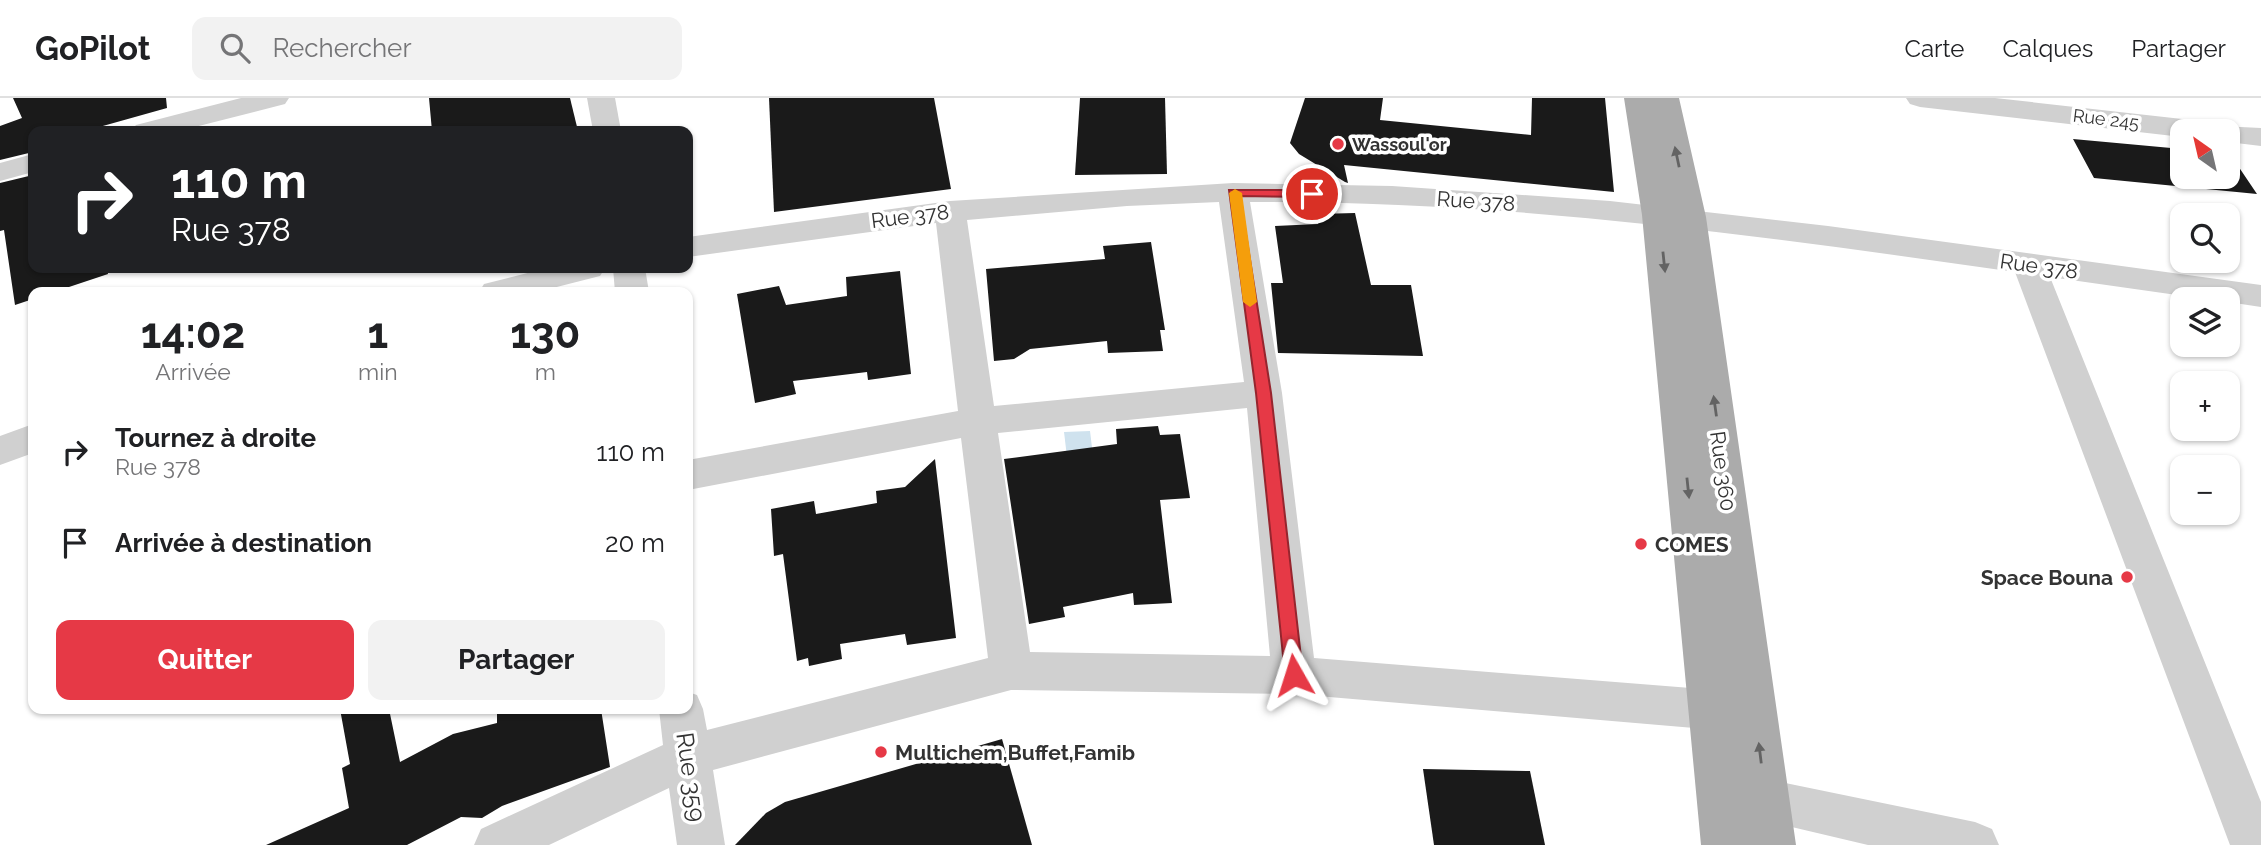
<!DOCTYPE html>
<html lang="fr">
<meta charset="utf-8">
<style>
:root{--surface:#fff;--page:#f2f2f2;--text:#202124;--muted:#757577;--line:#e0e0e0;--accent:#e63946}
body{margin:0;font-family:Raleway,sans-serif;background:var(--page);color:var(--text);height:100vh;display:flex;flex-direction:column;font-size:26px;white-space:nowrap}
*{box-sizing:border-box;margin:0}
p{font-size:23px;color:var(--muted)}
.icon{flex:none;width:38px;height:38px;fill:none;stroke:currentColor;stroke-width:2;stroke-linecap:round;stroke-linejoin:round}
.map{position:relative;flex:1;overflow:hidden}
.sheet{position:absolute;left:28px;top:189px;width:665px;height:427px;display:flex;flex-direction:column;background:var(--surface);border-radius:14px;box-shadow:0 2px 5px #0004}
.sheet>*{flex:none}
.hud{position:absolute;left:28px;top:28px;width:665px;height:147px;border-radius:14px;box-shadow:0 2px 5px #0004;background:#202124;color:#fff;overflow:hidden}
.needle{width:46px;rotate:326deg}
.buttons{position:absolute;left:2170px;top:21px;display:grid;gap:14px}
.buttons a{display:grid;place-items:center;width:70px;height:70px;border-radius:14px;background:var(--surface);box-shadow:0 2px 5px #0004;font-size:35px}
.pin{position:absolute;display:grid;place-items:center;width:60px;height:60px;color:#fff;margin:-30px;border:4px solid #fff;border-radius:50%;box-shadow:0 2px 7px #0007}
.me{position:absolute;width:77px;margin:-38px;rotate:354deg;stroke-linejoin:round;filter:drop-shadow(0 0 5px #0008)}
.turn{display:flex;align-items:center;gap:24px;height:147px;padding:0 28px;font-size:32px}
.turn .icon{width:91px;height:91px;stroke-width:2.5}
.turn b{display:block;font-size:49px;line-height:60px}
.eta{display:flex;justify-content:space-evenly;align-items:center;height:119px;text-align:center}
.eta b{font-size:42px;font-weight:700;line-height:49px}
.action{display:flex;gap:14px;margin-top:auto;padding:14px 28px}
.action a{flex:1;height:80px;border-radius:14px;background:var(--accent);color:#fff;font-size:28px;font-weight:700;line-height:80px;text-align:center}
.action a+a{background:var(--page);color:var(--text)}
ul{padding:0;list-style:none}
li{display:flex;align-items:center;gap:21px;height:91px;padding:0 28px}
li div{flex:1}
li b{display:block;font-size:26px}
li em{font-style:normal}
header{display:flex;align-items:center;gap:42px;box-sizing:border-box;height:98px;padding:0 35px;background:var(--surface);border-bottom:2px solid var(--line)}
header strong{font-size:33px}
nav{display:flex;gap:38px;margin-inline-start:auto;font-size:24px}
.search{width:490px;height:63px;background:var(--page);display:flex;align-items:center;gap:18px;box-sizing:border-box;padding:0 24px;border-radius:14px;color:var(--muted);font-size:26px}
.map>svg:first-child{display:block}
</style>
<header>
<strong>GoPilot</strong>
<div class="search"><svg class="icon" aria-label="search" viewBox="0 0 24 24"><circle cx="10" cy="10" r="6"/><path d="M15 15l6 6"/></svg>Rechercher</div>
<nav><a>Carte</a><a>Calques</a><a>Partager</a></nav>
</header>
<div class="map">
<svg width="2261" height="747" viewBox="0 0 2261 747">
<rect width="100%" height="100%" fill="#fff"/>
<path fill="#cfe2ee" d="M1090,333L1094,366L1068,367L1064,334Z"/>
<g fill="#1a1a1a">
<path d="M13,0H166L167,10L85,33H33V54L0,62V28L22,20Z"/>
<path d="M429,0H570L578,33H432Z"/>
<path d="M769,0H934L951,91L774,114Z"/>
<path d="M1080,0H1165L1167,76L1075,77Z"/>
<path d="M1305,0H1383L1380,22L1531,37L1532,0H1605L1614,94L1344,67L1348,85L1345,84L1299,56L1290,45Z"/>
<path d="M2073,41L2182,51V79H2228V58L2232,59L2257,96L2094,80Z"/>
<path d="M33,77V170H107L108,176L54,194H33V201L15,207L4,132L0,133V85Z"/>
<path d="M1355,115L1371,187H1411L1423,258L1278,255L1271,185H1283L1275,128L1318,126V116Z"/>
<path d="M1151,144L1165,232H1160L1163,253L1108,255L1107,243L1030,251L1014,261L994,263L986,171L1105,161L1103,148Z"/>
<path d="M900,173L911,276L868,282L867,274L793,283L796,296L755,305L737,196L779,188L786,207L847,198L846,179Z"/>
<path d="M1158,328L1160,337L1180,336L1190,400L1160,402L1172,505L1134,507L1133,495L1063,509L1065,519L1029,526L1004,361L1117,346L1116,331Z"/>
<path d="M935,361L956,540L907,547L905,536L840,546L842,561L809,568L808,560L797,563L783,456L774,458L771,411L814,403L816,416L877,405L876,393L905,389Z"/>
<path d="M340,611H389L400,664L453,636L497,625V611H601L610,669L502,708L482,720L461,719L407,747H266L349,710L342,670L350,666Z"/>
<path d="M1002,641L1032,747H735L766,715L785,704Z"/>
<path d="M1423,671L1530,673L1545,747H1434Z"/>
</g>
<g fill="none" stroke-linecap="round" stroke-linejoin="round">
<g fill="#d0d0d0" fill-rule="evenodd">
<path d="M241,0H289L285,6L179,33H131L136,27Z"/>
<path d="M587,0H615L621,33H593Z"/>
<path d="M1906,0H1995L2209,24L2220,28L2261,30V48L2228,44V33H2182V39L1920,9L1910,6Z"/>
<path d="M33,56V74L0,83V65Z"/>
<path d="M1233,85L1392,88L1610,103L1828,128L2261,187V209L2228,204V201H2205L2050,179L2261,704V747H2230L2015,174C1762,138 1506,102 1250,104L1282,295L1314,560L1741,594L1757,600L1763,614L1757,628L1741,634L1294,596L1011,592L713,672L725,747H677L669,690L549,747H474L481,731L663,647L659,611H688V594L697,597L703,611L707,632L988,560L961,340L688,392V362L958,313L936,125L688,159V139L950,103ZM1219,104L1244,284L994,308L967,122L1127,108ZM1247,310L1270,558L1030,554L998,335Z"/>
<path d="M547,170H605L600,178L537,194H479L484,186Z"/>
<path d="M613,170H645L649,194H615Z"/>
<path d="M33,326V355L0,367V338Z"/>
<path d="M1766,681L1975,724L1992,731L1999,747H1868L1749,719L1742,703L1749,687Z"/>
</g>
<path fill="#ababab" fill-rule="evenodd" d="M1624,0H1679L1706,119L1796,747H1701L1642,117Z"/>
</g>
<defs><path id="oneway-solid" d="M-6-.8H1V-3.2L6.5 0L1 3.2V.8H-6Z" transform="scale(1.75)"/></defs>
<g fill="#636363">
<use href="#oneway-solid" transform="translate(1677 59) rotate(-102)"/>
<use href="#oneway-solid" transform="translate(1664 164) rotate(84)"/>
<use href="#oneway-solid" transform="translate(1715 308) rotate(-98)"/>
<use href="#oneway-solid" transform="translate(1688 390) rotate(84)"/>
<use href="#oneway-solid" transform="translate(1760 655) rotate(-97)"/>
</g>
<path fill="#e63946" stroke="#96252e" stroke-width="2" d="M1229,92H1312L1319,96L1312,99L1240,98L1271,295L1303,577L1301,583H1288L1285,577L1256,295Z"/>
<path fill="#f59e0b" d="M1235,91L1242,95L1257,204L1250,209L1243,204L1229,95Z"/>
<g fill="#e63946" stroke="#fff" stroke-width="2.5">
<circle cx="1338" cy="46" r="7"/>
<circle cx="1641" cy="446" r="7"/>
<circle cx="2127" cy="479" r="7"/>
<circle cx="881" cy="654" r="7"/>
</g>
<g text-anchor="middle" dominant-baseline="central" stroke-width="7" stroke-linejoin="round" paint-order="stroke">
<g font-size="18" fill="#333" stroke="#fff">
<text transform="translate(2106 21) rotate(7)">Rue 245</text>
</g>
<g font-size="18" font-weight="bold" fill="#333" stroke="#fff" text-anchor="start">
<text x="1352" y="46">Wassoul'or</text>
</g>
<g font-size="21" fill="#333" stroke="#fff">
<text transform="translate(1476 103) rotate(4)">Rue 378</text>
<text transform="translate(910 118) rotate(-7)">Rue 378</text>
<text transform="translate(2039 168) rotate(8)">Rue 378</text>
<text transform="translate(1723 373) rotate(82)">Rue 360</text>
</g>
<g font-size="21" font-weight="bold" fill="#333" stroke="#fff" text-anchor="start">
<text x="1655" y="446">COMES</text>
<text x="2113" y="479" text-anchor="end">Space Bouna</text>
<text x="895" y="654">Multichem,Buffet,Famib</text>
</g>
<g font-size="24" fill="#333" stroke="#fff">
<text transform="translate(691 679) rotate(82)">Rue 359</text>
</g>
</g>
</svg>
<div class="buttons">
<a><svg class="needle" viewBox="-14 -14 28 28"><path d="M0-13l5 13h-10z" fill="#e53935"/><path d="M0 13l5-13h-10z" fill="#757577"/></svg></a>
<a><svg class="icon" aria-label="search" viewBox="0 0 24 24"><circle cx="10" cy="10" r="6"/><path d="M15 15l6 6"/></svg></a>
<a><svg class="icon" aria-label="layers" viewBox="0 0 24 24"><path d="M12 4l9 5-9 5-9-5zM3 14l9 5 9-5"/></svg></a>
<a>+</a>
<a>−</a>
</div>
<div class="pin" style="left:1312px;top:96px;background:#d93025"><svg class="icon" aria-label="arrive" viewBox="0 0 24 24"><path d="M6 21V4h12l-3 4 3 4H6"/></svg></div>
<svg class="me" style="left:1294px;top:577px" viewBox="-20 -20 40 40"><path d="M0-17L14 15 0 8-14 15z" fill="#e63946" stroke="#fff" stroke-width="4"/></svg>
<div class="hud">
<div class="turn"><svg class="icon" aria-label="right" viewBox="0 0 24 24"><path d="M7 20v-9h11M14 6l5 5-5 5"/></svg><div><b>110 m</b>Rue 378</div></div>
</div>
<section class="sheet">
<div class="eta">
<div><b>14:02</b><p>Arrivée</p></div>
<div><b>1</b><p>min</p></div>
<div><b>130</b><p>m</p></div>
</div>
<ul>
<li><svg class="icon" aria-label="right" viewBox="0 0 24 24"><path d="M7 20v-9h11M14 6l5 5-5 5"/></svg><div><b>Tournez à droite</b><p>Rue 378</p></div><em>110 m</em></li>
<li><svg class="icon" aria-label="arrive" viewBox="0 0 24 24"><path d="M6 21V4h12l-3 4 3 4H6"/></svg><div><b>Arrivée à destination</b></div><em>20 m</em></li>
</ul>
<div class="action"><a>Quitter</a><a>Partager</a></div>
</section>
</div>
